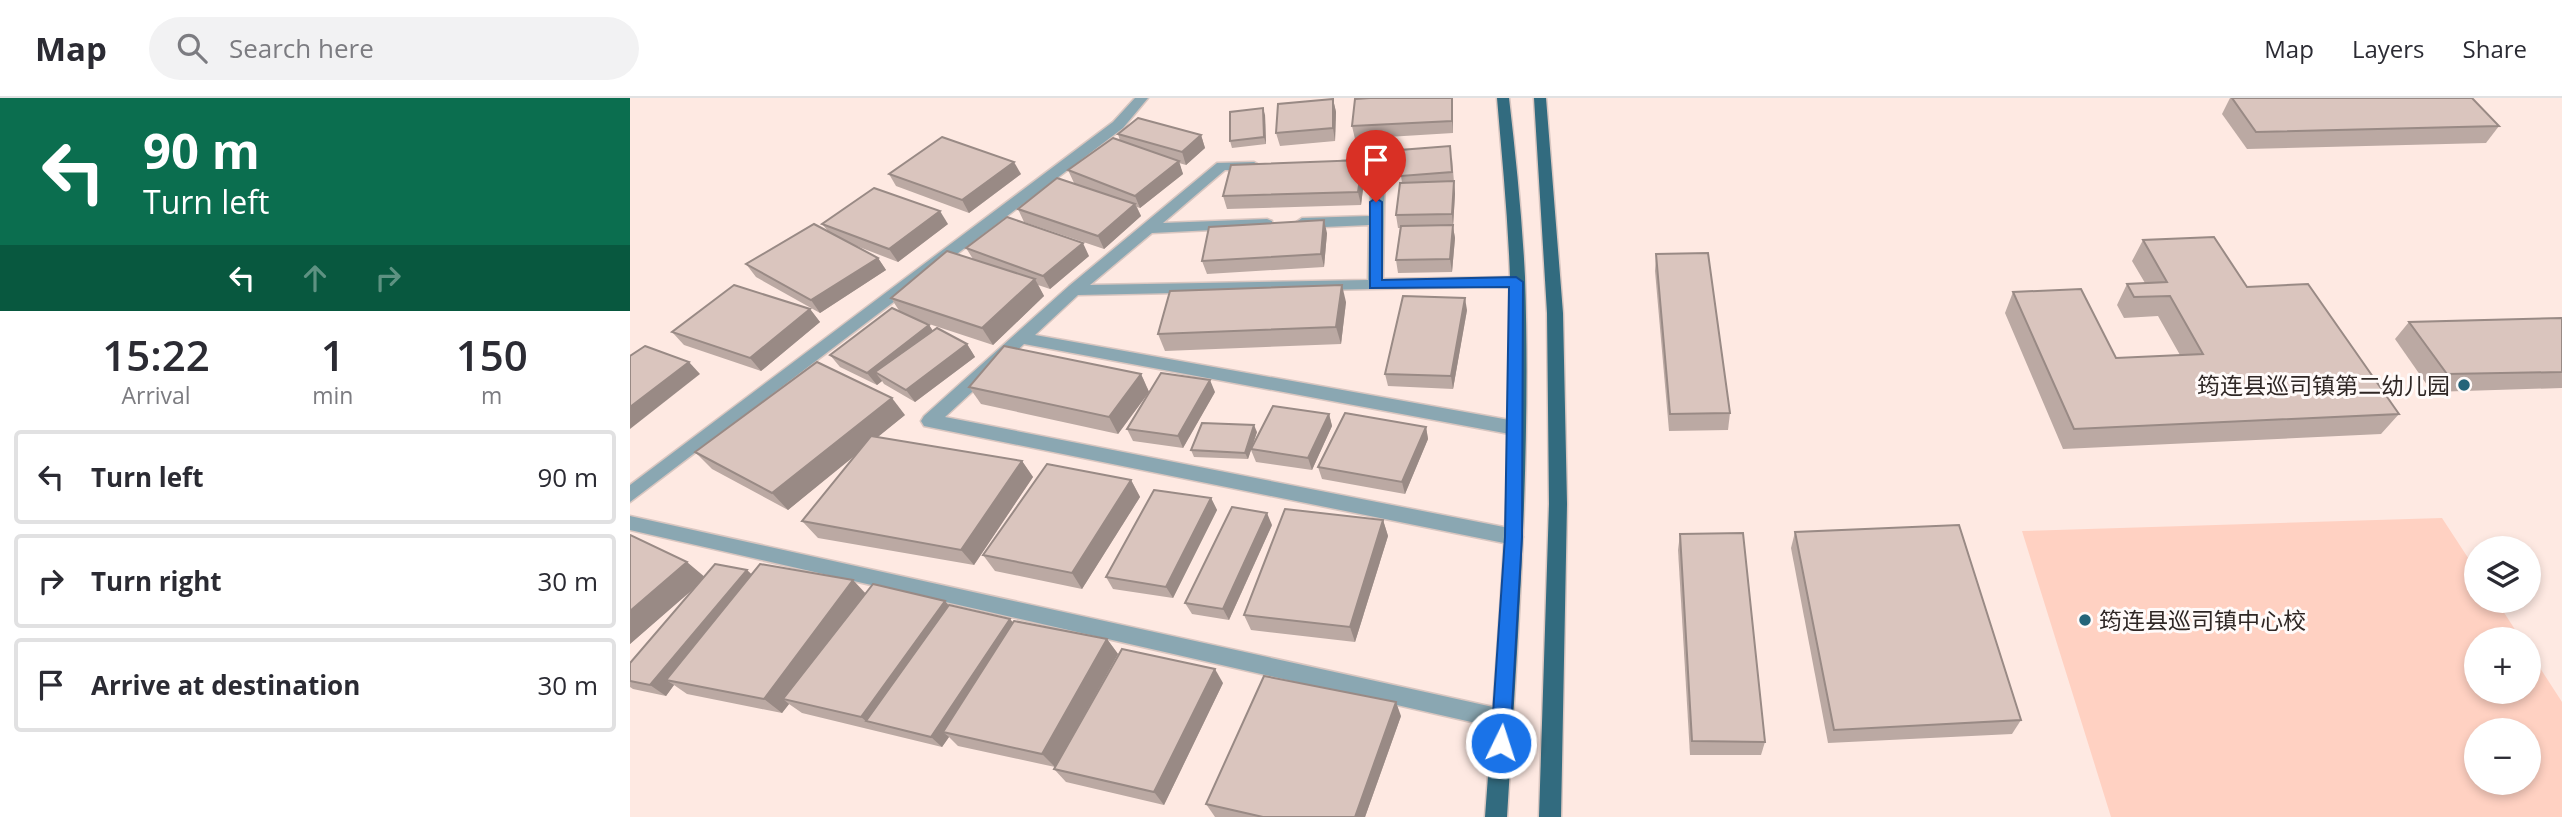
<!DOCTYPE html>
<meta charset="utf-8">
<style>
:root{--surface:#fff;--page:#f2f2f3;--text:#2b2b33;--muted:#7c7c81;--line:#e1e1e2}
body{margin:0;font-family:"Open Sans","Noto Sans SC",sans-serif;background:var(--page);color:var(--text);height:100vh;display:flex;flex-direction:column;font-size:26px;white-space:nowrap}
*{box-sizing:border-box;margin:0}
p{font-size:23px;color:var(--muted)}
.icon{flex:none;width:38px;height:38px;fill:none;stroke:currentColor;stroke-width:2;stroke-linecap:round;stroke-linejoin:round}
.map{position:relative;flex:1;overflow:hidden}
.drawer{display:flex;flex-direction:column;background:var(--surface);width:630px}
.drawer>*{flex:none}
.guide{background:#0b6e4f;color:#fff;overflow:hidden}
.fabs{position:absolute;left:1834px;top:438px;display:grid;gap:14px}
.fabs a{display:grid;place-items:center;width:77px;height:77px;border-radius:50%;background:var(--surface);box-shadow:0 4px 10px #0003;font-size:35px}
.pin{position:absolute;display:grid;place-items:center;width:60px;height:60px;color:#fff;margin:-72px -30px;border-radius:50% 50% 50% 0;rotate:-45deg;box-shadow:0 0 7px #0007}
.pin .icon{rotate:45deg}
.me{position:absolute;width:77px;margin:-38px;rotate:4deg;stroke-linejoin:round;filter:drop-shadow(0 0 5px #0008)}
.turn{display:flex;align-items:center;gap:24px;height:147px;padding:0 28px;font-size:32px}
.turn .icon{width:91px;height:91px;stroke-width:2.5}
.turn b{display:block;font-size:49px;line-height:60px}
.lanes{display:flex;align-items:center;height:66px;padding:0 28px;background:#0003;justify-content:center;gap:35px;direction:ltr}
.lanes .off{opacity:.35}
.eta{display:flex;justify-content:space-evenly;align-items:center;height:119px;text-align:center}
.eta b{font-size:42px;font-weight:600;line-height:49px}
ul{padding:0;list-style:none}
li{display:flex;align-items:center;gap:21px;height:94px;margin:0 14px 10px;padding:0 14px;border:4px solid var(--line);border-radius:7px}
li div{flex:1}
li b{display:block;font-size:26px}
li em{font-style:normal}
header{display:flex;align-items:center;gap:42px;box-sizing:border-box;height:98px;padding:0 35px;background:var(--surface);border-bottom:2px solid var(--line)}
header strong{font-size:33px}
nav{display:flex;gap:38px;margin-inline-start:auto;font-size:24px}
.search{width:490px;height:63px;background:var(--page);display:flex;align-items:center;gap:18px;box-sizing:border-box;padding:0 24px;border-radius:38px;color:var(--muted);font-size:26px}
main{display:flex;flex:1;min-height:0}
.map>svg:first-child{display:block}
</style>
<header>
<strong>Map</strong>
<div class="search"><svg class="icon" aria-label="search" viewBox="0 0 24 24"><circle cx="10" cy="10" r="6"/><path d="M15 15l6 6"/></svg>Search here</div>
<nav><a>Map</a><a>Layers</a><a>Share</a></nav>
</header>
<main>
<section class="drawer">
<div class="guide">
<div class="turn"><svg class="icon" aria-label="left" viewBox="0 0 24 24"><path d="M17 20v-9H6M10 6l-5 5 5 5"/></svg><div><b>90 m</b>Turn left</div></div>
<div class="lanes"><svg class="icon" aria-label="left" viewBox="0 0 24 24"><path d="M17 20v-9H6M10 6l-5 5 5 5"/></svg><svg class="icon off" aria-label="ahead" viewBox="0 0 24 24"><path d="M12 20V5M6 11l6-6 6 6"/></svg><svg class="icon off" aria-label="right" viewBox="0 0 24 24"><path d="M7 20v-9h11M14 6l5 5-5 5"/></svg></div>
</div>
<div class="eta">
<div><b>15:22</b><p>Arrival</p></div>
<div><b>1</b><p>min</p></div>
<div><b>150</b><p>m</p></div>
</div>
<ul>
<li><svg class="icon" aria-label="left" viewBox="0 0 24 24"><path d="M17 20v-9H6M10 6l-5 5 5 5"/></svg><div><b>Turn left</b></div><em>90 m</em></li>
<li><svg class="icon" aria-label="right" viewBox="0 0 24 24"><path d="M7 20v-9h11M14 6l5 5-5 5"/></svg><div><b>Turn right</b></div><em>30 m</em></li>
<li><svg class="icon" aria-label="arrive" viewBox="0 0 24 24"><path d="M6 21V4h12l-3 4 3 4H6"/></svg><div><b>Arrive at destination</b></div><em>30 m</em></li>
</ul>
</section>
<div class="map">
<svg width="1932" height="719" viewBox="0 0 1932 719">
<rect width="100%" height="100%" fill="#fee9e2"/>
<path fill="#ffd1c2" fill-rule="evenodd" d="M1812,420L1846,472V502H1866L1891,541H1846V593H1899V553L1932,604V719H1481L1392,433ZM1846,632H1899V684H1846Z"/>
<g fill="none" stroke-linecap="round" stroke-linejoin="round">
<g stroke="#d9c6c0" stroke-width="3">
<g id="minor">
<path d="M505,0H518L493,30L0,404V387L483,24Z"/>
<path d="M748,62L755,66L753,181L886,179L894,184L891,188L448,197L405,237L885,323L894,330L891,335L885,337L394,246L315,319L884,431L891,434L893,439L891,444L884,447L294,328L291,323L294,318L439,188L587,65L624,64L631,68L624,72H595L533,125L637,121L642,123V129L522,135L460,187L738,182L739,127L672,130L665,125L672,120L740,118L741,70L712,71L705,67L712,63Z"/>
<path d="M0,418L872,611L879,614L882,621L879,628L872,631L0,432Z"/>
</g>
</g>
<g stroke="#d9c6c0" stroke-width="3">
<g id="major">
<path d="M867,0H879C886,60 892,119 895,179C901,359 888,539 877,719H855C868,540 884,360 880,180C878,119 872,60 867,0Z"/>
<path d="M904,0H916L933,215L937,406L931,719H909L919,406L917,215Z"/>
</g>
</g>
<use href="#minor" fill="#8aa7b2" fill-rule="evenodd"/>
<use href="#major" fill="#326b7f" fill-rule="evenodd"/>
</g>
<g fill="#bba9a3">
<path d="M822,0L823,35L725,41L722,28Z"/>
<path d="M1600,0H1842L1869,28L1856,45L1617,51L1592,16Z"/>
<path d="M703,1L706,14L705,43L650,48L646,35Z"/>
<path d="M635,17L636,46L602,50L600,43Z"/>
<path d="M488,36L571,37L575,50L556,67L549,65L553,76L510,110L507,109L511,118L474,151L394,124L388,111L444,85L438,72L490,43Z"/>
<path d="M822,60L825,96L823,129L825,140L822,174L768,175L766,162L770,130H768L766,117L772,85L771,78Z"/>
<path d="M733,62L735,75L731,107L597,111L593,98Z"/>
<path d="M259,76H391L339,115L266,88Z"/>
<path d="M192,126H318L268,164L224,147L248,160L256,172L190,215L126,179L116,166L198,133Z"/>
<path d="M697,135L694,169L577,176L572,163Z"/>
<path d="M1513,142L1617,189L1769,316L1751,336L1433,351L1375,215L1383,194L1486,260L1550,257L1528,218L1494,220L1487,207L1497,186L1515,185L1502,163Z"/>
<path d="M336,150L459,158L420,191L408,187L414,198L363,247L296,225L299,227L303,233L337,246L345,259L285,304L254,286L252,283L247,287L210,269L200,257L270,214L261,200L343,161Z"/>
<path d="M1026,156L1100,315L1098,332L1039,333L1025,173Z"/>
<path d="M716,204L711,246L535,253L528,236Z"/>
<path d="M180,211L190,224L131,273L54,247L42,234Z"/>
<path d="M837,212L823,291L758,288L755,276Z"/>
<path d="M1932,220V290L1802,294L1765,241L1779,224Z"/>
<path d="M511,276L519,294L488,336L351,306L339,289Z"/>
<path d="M585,294L553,350L503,343L497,331Z"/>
<path d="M699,316L702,328L682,372L626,364L621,352L618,361L564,359L561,352L627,334L621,351Z"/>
<path d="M275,317L247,339L392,363L403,379L344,467L188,440L172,423L228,354L158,412L82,371L65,354Z"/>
<path d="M796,329L798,341L775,396L692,381L688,369Z"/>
<path d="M501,382L510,399L452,491L365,473L353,457Z"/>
<path d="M581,400L587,412L543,500L483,491L476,479Z"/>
<path d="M753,422L758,438L725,544L621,532L614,517Z"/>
<path d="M642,427L599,522L562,516L555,505Z"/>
<path d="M1165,434L1391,622L1382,636L1198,645L1161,450Z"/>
<path d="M1050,436L1135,644L1131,657H1060L1048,452Z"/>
<path d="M0,437L74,479L122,477L236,495L319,507L383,524L477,541L488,556L447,630L593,585L534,707L436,684L424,671L425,669L328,648L319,639L312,649L172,615L159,606L152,615L57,596L44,587L36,598L3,591L0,589V565L67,487L0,546Z"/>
<path d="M771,618L735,719H585L576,706Z"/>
</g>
<g fill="#998a85">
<path d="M822,0L823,8V35L822,23Z"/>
<path d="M703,1L706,14L705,43L703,30Z"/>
<path d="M633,10L635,17L636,46L634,39Z"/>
<path d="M571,37L575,50L556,67L552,54Z"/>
<path d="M733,62L735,75L731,107L728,94Z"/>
<path d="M549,63L553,76L510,110L505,98Z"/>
<path d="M384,64L391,76L339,115L332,102Z"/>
<path d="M824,83L825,96L823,129L825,140L822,174L820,161L823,128L822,116Z"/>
<path d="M505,106L511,118L474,151L468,138Z"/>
<path d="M310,113L318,126L268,164L259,151Z"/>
<path d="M694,122L697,135L694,169L691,156Z"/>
<path d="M453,145L459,158L420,191L413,178Z"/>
<path d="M248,160L256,172L190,215L181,202Z"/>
<path d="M405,181L414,198L363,247L352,230Z"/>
<path d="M712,187L716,204L711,246L706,229Z"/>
<path d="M835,200L837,212L823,291L821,278Z"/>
<path d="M180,211L190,224L131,273L120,260Z"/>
<path d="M299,227L307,239L245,274L252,283L247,287L237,275Z"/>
<path d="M337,246L345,259L285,304L276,292Z"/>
<path d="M59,264L70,276L0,331V309Z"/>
<path d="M511,276L519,294L488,336L479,319Z"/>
<path d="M580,282L585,294L553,350L548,338Z"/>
<path d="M262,300L275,317L158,412L142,395Z"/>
<path d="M699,316L702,328L682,372L678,360Z"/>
<path d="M624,327L627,334L618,361L615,355Z"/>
<path d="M796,329L798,341L775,396L772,384Z"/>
<path d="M392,363L403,379L344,467L331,452Z"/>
<path d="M501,382L510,399L452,491L442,475Z"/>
<path d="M581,400L587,412L543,500L536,489Z"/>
<path d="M637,415L642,427L599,522L593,511Z"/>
<path d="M753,422L758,438L725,544L720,529Z"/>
<path d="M57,464L76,480L0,546V513Z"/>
<path d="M117,472L130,484L36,582L44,587L36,598L20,587Z"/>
<path d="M223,482L238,498L153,601L159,606L152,615L134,601Z"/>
<path d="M315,503L329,519L236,623L248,633L231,619Z"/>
<path d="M380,521L390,532L313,634L319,639L312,649L301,639Z"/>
<path d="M477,541L488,556L425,669L412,656Z"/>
<path d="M585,571L593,585L534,707L524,694Z"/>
<path d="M766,604L771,618L735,719H725Z"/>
</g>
<g fill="#dac5be" stroke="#998a85" stroke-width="2">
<path d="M740,0H822V23L722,28L725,1Z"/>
<path d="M1602,0H1842L1869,28L1626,34Z"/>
<path d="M703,1V30L646,35L648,6Z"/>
<path d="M633,10L634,39L600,43V14Z"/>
<path d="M508,20L571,37L552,54L488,36Z"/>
<path d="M312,39L384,64L332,102L259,76Z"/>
<path d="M483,40L549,63L505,98L438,72Z"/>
<path d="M820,48L822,74L771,78L770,52Z"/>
<path d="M733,62L728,94L593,98L601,67Z"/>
<path d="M427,80L505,106L468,138L388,111Z"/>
<path d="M824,83L822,116L766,117L770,85Z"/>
<path d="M244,90L310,113L259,151L192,126Z"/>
<path d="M377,119L453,145L413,178L336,150Z"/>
<path d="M694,122L691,156L572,163L579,129Z"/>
<path d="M184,126L248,160L181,202L116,166Z"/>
<path d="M823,127L820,161L766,162L771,128Z"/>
<path d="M1584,139L1617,189L1678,186L1769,316L1444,331L1383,194L1451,191L1486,260L1573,256L1540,198L1504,199L1497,186L1537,184L1513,142Z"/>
<path d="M317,153L405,181L352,230L261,200Z"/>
<path d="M1078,155L1100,315L1040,316L1026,156Z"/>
<path d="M104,187L180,211L120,260L42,234Z"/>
<path d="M712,187L706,229L528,236L540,193Z"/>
<path d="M773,198L835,200L821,278L755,276Z"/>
<path d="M262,210L299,227L237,275L200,257Z"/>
<path d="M1932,220V274L1817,276L1779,224Z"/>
<path d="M307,230L337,246L276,292L245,274Z"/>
<path d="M15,248L59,264L0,309V258Z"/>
<path d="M374,248L511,276L479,319L339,289Z"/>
<path d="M187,264L262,300L142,395L65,354Z"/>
<path d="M531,275L580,282L548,338L497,331Z"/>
<path d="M643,308L699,316L678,360L621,351Z"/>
<path d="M715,315L796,329L772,384L688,369Z"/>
<path d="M572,325L624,327L615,355L561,352Z"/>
<path d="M241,338L392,363L331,452L172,423Z"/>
<path d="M417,366L501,382L442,475L353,457Z"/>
<path d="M524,392L581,400L536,489L476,479Z"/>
<path d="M602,409L637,415L593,511L555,505Z"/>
<path d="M655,411L753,422L720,529L614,517Z"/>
<path d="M1329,427L1391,622L1204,632L1165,434Z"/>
<path d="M1113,435L1135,644L1062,643L1050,436Z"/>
<path d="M0,437L57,464L0,513Z"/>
<path d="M85,466L117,472L20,587L0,583V565Z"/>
<path d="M130,466L223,482L134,601L36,582Z"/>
<path d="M243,486L315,503L231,619L153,601Z"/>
<path d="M319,507L380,521L301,639L236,623Z"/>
<path d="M384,523L477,541L412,656L313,634Z"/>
<path d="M492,551L585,571L524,694L424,671Z"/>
<path d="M634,578L766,604L725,719H633L576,706Z"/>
</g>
<path fill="#1a73e8" stroke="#114b97" stroke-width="2" d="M746,100L752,104V182L886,179L893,184L892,439L880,645L877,652L871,654L864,652L861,645L875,439L879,189L740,190V104Z"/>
<g fill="#246479" stroke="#fffaf9" stroke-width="2.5">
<circle cx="1834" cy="287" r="7"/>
<circle cx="1455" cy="522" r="7"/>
</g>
<g text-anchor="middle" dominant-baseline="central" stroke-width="6" stroke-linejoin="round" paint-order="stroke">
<g font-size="23" fill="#2f2725" stroke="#fffaf9" text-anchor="end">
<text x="1820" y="287">筠连县巡司镇第二幼儿园</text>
<text x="1469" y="522" text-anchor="start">筠连县巡司镇中心校</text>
</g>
</g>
</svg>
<div class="fabs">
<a><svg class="icon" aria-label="layers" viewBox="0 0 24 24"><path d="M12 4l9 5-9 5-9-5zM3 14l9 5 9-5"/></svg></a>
<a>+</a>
<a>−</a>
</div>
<div class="pin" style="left:746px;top:104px;background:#d93025"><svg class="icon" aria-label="arrive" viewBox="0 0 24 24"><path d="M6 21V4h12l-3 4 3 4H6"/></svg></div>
<svg class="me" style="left:871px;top:645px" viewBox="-20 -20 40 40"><circle r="17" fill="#1a73e8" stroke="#fff" stroke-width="3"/><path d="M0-11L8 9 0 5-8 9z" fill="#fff"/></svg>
</div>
</main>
